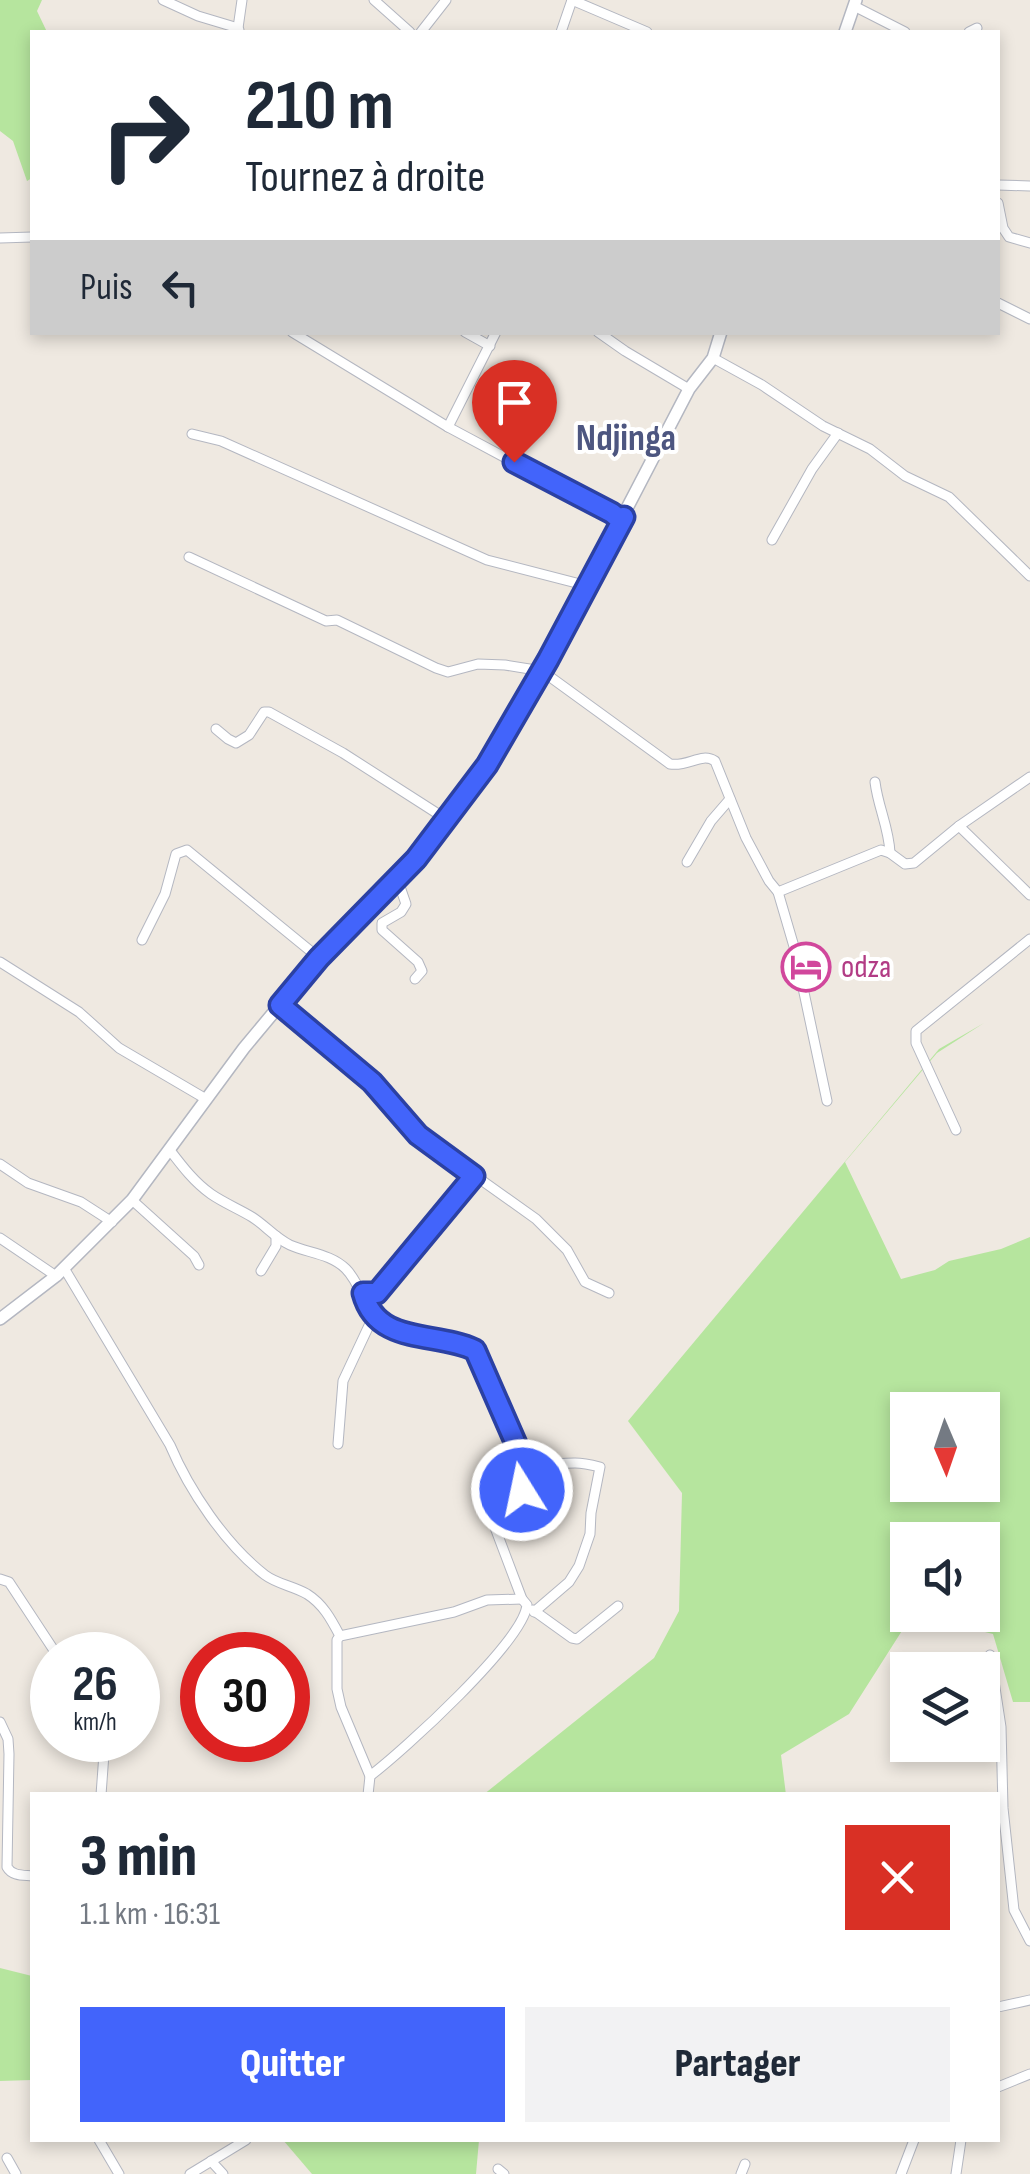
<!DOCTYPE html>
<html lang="fr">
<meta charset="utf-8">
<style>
:root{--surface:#fff;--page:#f2f2f3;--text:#1f2937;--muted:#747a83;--accent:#4264fb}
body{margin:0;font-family:"Sofia Sans Condensed",sans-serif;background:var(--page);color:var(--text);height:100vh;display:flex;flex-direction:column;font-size:38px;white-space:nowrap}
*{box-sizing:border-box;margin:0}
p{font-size:32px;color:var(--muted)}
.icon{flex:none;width:55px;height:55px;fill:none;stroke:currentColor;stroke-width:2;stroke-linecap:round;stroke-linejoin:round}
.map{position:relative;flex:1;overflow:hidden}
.details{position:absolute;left:30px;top:1792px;width:970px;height:350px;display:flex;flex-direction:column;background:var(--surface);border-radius:0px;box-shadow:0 5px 15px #0003}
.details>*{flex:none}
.guide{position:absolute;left:30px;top:30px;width:970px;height:305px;border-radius:0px;box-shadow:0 5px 15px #0003;background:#fff;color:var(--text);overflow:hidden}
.needle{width:65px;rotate:178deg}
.tools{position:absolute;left:890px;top:1392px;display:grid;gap:20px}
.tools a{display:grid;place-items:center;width:110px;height:110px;border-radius:0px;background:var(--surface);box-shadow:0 5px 15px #0003;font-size:50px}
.speed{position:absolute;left:30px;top:1632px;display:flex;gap:20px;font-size:50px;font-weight:700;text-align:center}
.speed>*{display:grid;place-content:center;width:130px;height:130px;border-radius:50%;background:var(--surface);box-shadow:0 5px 15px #0003;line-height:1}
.speed small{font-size:25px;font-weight:400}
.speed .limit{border:15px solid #d22;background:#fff;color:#111}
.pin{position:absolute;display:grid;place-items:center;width:85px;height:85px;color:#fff;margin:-102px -42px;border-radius:50% 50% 50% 0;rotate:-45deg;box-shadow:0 0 10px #0007}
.pin .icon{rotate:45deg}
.me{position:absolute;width:110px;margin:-55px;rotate:350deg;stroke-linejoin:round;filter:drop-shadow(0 0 8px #0008)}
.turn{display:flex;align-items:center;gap:35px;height:210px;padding:0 50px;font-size:45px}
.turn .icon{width:130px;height:130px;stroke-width:2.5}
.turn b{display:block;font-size:70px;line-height:85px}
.then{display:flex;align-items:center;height:95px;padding:0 50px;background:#0003;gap:20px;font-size:38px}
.round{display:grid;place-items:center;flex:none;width:105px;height:105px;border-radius:0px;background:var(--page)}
.head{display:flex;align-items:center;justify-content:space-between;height:170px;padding:0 50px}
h1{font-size:60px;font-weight:800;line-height:75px}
.action{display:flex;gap:20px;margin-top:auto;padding:20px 50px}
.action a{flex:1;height:115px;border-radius:0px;background:var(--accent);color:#fff;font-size:40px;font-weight:800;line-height:115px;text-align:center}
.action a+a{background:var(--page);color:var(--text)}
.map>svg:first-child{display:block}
</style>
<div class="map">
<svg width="1030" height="2174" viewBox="0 0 1030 2174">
<rect width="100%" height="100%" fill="#efe9e1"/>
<g fill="#b6e59e" fill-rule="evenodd">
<path d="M0,0H42L37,11L47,32H32V178L27,181L13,141L0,131Z"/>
<path d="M984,1023L937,1053L845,1162L901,1279L935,1270L949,1261L1001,1249L1030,1237V1702H1013L993,1634L917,1615H982V1540H908V1615H912L849,1714L781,1755L786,1795H483L654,1658L679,1611L682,1493L628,1421L939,1049ZM908,1410H982V1485H908Z"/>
<path d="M0,1968L32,1976V2080L0,2081Z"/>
<path d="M283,2140H479L476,2174H312Z"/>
</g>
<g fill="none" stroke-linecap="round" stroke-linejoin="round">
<g stroke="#b4b7c1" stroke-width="11">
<g id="minor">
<path d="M163,0L198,16L238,28"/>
<path d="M374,0L410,32"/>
<path d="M572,0L647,32"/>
<path d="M854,6L905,32"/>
<path d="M239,30L238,28L242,0"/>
<path d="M421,32L446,0"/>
<path d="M561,32L572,0"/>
<path d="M969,32L977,28"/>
<path d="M998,185L1030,186"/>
<path d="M998,203L1003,228L1009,237L1030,243"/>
<path d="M0,238L32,237"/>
<path d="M998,303L1030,319"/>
<path d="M292,332L448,427L618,518L624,517"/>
<path d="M465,332L490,346"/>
<path d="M598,332L625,351L689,389"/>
<path d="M713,358L762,385L823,426L870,449L905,476L949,497L1030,576"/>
<path d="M448,427L496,332"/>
<path d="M192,434L221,441L487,560L588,586"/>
<path d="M772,540L812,469L838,433"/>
<path d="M189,557L326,621L337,620L436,668L448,672L478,664L505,665L542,671L670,764C689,767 701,752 715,761L746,838L769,881L778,892L795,950L827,1101"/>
<path d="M216,729L228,739L236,743L249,735L264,712H269L343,753L446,819"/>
<path d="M875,782C878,807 889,828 890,853"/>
<path d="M959,826L1030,895"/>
<path d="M687,862L711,821L730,799"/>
<path d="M397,878L406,904L401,912L382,923V930L418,962L422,971L415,979"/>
<path d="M778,892L881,850L890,853L905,864L914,863L959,826L1030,777"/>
<path d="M142,940L165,894L176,854L187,850L319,958"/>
<path d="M0,962L79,1012L119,1048L206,1099"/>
<path d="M280,1005L372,1082L418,1135L536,1219L567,1250L585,1282L609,1293"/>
<path d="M956,1130L916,1043V1031L1030,939"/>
<path d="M169,1149C182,1166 194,1182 211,1194C224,1203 239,1209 252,1217C265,1225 275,1238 290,1245C308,1253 331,1254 346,1269C363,1286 364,1314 385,1326C411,1340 448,1337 475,1349L520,1453L517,1462L523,1490L498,1512L488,1509L522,1599L527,1605C523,1642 403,1751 370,1776"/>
<path d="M0,1164L28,1183L81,1202L112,1222"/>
<path d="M132,1200L194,1256L199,1265"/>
<path d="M0,1238L56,1276"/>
<path d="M64,1268L170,1445C189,1490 225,1544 265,1575C277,1584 293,1586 307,1594C323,1604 331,1619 340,1636"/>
<path d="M261,1271L276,1246V1236"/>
<path d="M363,1293H377L474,1176"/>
<path d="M338,1444L343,1381L373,1317"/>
<path d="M520,1453C536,1468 554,1463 575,1463C584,1463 592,1465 600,1467L591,1513L590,1534L579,1566L569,1582L534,1612"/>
<path d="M0,1579L9,1582L57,1655"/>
<path d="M533,1610L572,1638L577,1639L618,1606"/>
<path d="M990,1655L1001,1727L1003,1808L1014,1910L1030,1941"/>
<path d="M0,1722L8,1739L9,1754L7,1867C12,1876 23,1875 32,1876"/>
<path d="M101,1795L105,1740"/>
<path d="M368,1795L370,1776L341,1707L337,1689V1640L340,1636L454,1612L487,1600L522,1599"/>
<path d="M998,2007L1030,2000"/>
<path d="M998,2087L1030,2074"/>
<path d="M99,2140L119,2174"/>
<path d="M7,2158L16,2174"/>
<path d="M211,2161L223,2174"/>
<path d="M498,2169L504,2174"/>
<path d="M190,2174L246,2140"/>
<path d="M741,2174L745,2164"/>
<path d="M901,2174L914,2140"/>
<path d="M956,2174L961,2140"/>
</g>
</g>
<g stroke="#b4b7c1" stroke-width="14">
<g id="tertiary">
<path d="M845,32L856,0"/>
<path d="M0,1319L56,1276L132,1200L244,1048L319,958L416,859L487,765L548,660L689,389L713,358L721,332"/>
</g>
</g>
<use href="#minor" stroke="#fff" stroke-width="9"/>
<use href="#tertiary" stroke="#fff" stroke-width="11"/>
</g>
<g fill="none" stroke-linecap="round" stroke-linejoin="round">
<g stroke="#2b41a3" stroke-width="25">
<path id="route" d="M514,462L612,513L618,518L624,517L548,660L487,765L416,859L319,958L280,1005L372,1082L418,1135L474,1176L377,1293H363C377,1346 436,1331 475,1350L520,1453L517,1462L522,1490"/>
</g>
<use href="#route" stroke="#4264fb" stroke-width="18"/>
</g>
<defs>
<g id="hotel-ring" transform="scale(2.5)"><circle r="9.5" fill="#fff" stroke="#d1479c" stroke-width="1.5"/><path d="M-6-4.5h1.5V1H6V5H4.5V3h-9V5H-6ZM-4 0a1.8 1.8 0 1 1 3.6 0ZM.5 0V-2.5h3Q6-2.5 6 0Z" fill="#d1479c"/></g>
</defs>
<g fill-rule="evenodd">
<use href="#hotel-ring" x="806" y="967"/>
</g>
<g text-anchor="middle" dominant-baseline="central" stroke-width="8" stroke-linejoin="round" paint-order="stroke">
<g font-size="32" fill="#b23c85" stroke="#fff" text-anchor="start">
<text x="841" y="967">odza</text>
</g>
<g font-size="38" font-weight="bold" fill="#4d5680" stroke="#fff">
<text x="626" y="438">Ndjinga</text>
</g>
</g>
</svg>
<div class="tools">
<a><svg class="needle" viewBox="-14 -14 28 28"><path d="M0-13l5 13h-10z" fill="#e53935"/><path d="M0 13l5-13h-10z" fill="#747a83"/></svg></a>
<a><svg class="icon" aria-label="sound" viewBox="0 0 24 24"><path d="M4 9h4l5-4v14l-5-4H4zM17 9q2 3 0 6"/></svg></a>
<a><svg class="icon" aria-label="layers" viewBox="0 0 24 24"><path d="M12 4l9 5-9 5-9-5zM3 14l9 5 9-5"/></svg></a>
</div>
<div class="speed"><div>26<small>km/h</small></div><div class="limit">30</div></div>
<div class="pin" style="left:514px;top:462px;background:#d93025"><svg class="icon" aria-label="arrive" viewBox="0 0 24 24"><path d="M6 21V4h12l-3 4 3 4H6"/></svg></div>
<svg class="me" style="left:522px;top:1490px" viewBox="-20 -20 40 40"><circle r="17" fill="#4264fb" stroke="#fff" stroke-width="3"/><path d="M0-11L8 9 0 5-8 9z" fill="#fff"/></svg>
<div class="guide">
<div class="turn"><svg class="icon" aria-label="right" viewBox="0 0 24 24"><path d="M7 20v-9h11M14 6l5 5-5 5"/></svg><div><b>210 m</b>Tournez à droite</div></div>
<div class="then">Puis<svg class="icon" aria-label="left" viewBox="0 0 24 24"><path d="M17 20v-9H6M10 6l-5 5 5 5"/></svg></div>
</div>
<section class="details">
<div class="head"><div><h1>3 min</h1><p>1.1 km · 16:31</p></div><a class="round" style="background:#d93025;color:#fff"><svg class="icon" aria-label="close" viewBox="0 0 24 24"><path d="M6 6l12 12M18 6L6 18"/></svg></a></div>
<div class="action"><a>Quitter</a><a>Partager</a></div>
</section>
</div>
